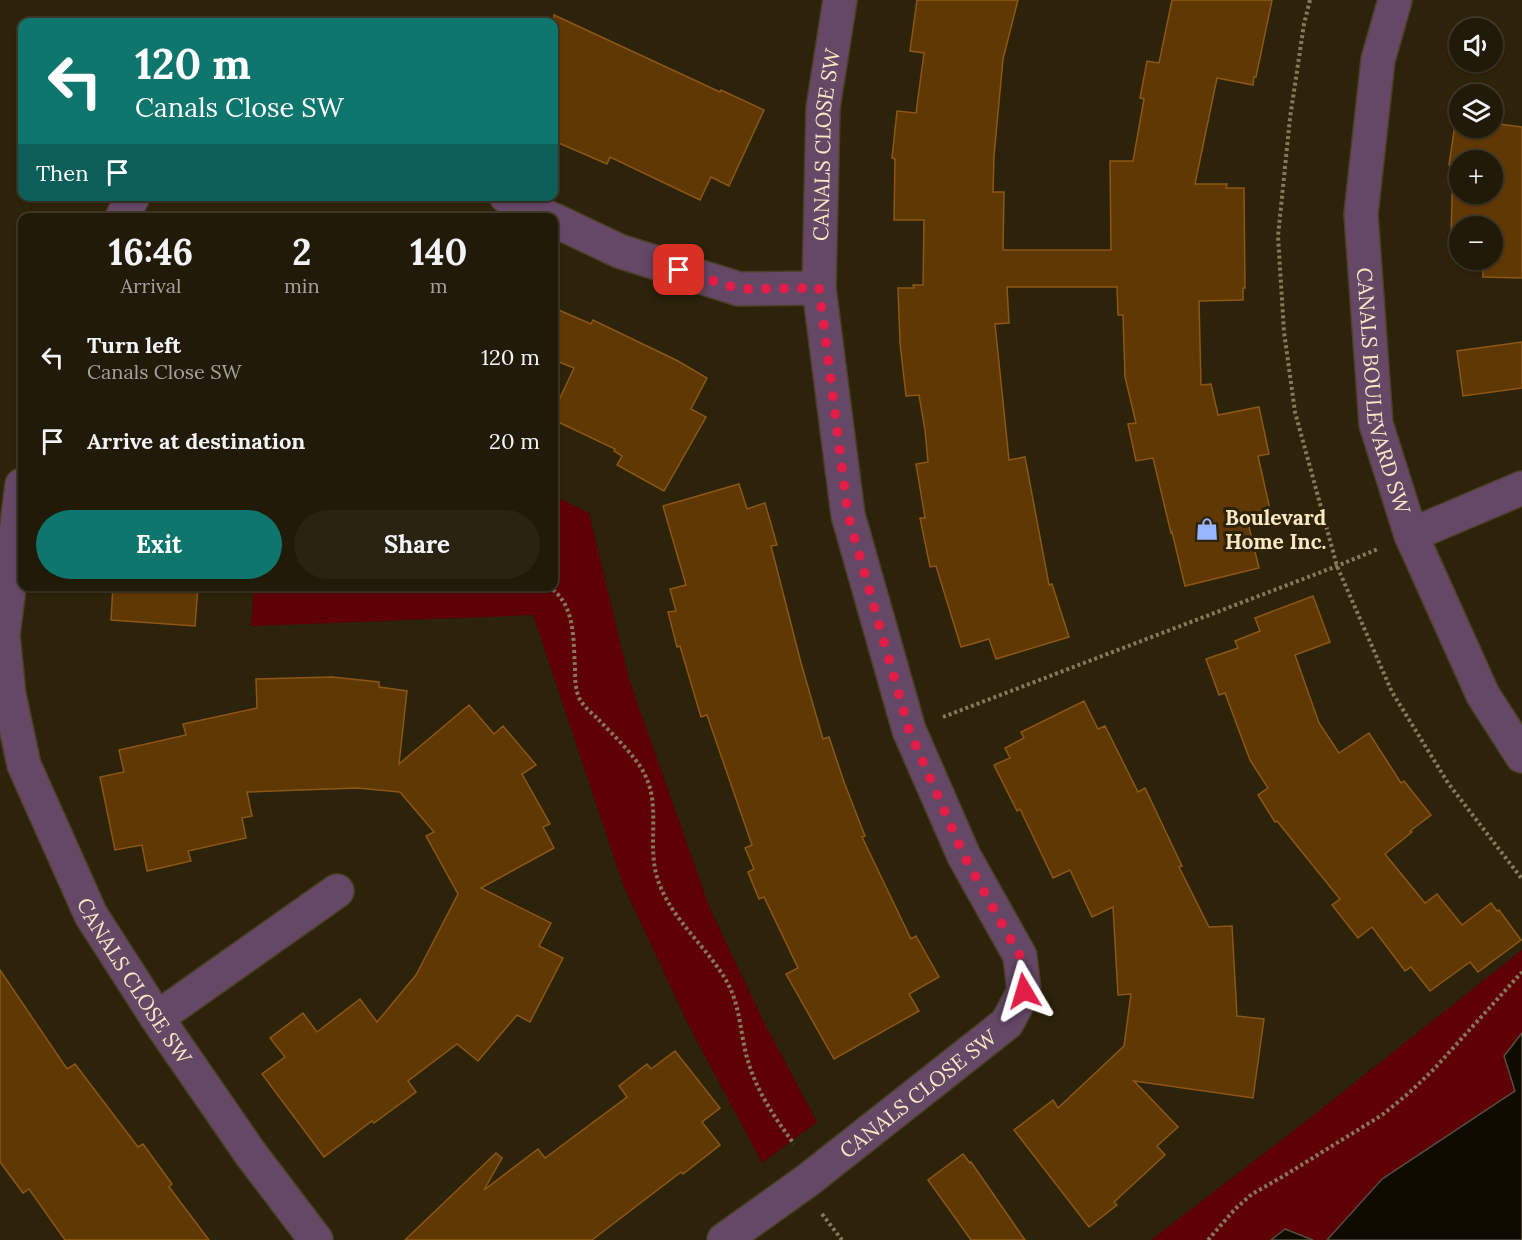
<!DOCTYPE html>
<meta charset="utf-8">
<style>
:root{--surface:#221a08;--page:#2a2312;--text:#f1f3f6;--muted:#a2a19c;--line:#3f3829;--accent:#0f766e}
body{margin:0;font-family:Lora,serif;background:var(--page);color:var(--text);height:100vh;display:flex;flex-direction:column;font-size:22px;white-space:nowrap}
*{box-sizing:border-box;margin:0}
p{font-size:20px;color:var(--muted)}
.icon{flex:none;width:33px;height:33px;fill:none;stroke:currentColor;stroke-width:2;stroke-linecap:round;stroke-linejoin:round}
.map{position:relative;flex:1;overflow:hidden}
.details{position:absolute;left:18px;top:213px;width:540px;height:378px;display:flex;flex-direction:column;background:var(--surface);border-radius:12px;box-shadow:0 2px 4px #0004,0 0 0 2px var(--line)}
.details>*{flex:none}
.guide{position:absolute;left:18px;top:18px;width:540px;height:183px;border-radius:12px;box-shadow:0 2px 4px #0004,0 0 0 2px var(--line);background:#0f766e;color:#fff;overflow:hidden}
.controls{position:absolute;left:1449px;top:18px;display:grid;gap:12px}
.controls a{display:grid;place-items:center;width:54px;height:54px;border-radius:50%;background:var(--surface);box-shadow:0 2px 4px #0004,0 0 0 2px var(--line);font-size:30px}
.pin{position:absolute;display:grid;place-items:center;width:51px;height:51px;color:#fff;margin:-26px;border-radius:12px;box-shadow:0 3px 9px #0006}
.me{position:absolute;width:66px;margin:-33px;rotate:353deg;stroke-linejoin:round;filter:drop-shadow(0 0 4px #0008)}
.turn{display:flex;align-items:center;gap:21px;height:126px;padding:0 18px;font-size:27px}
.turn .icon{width:78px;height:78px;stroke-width:2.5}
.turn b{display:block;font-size:42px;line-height:51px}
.then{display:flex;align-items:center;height:57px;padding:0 18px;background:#0003;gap:12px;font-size:22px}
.eta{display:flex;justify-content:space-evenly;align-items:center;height:102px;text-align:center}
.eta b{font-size:36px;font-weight:700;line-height:42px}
.primary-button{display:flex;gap:12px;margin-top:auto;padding:12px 18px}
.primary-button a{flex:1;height:69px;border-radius:36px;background:var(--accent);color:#fff;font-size:24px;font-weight:700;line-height:69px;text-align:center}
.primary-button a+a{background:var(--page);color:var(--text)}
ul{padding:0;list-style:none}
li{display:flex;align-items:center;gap:18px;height:84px;padding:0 18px}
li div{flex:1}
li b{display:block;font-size:22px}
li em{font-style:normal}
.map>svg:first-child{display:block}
</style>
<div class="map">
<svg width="1522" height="1240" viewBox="0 0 1522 1240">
<rect width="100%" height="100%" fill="#2d230a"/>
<g fill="#5e0006">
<path d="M554,496L589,513L629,679L710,909L763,1020L817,1122L762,1163L689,1026L623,885L533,615L251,626L254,587L554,586Z"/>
<path d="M1522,950V1240H1151L1310,1118Z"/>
</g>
<g fill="#100b01" stroke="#564d3b" stroke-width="1.5">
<path d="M1522,1033V1240H1327L1382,1179L1515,1091L1504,1056Z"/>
<path d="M1285,1229L1313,1240H1271Z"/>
</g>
<g fill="#603804" stroke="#8c5715" stroke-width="1.5" fill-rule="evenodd">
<path d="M917,0H1018L1003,59L994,156L993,192H1004L1003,250H1111L1110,161H1133L1144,99L1140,98L1147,61L1159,63L1172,0H1272L1256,77H1254L1253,85L1217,78L1195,184H1227L1226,188H1244L1245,288H1243V300L1199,301L1201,385L1211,384L1218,415L1259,407L1269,454L1258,456L1271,514L1247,519L1259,568L1185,586L1172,532L1171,533L1153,458L1136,461L1128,424L1136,423L1125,377L1123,315H1118L1117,287H1007L1009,323L995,324L1009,460L1025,457L1049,585L1052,584L1069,637L996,659L989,639L961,647L936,566L930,567L920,518H925L916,464L928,462L925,430L919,395L906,396L900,343L898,288H914L913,285H923L924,220H894L895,159L892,158L897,111L916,113L924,53L910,51Z"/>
<path d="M554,15L720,92L721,90L764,110L729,186L711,177L700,200L610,157L607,164L554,141Z"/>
<path d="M1456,118H1460V128H1492V123L1522,127V278L1483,277V260H1492V226H1460V236H1451L1453,166L1449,165ZM1460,160H1492V194H1460Z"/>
<path d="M554,308L591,324L593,320L678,361L707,378L691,409L706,417L664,491L617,465L622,456L614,451L615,449L554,420V411L574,368L554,360Z"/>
<path d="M1522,342V388L1463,396L1457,351Z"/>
<path d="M739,484L747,509L765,503L777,545L771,546L801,663L823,739L829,737L844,782L865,836L862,837L911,939L916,936L939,977L909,994L919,1011L834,1059L786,974L798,968L764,897L759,899L748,872L754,869L745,848L752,845L707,715L701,717L680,646L677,647L668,612L676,611L670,589L686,585L663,506Z"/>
<path d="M113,586H198L195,626L111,620Z"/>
<path d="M1313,596L1330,642L1295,655L1319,723L1339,753L1369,733L1401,783L1404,781L1431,815L1410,831L1412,832L1385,854L1425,903L1437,894L1462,925L1491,903L1497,911L1499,910L1521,940L1478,972L1470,962L1430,991L1411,967L1405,971L1372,927L1358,938L1332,905L1340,899L1277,821L1275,822L1258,795L1268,788L1250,760L1225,693L1219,695L1206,659L1238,648L1235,641L1260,631L1255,618Z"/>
<path d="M332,677L379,682V687L407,691L399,764L469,705L494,734L503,726L536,765L522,774L550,824L543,827L554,848L481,888L551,923L539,946L563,958L530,1022L517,1015L478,1061L457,1044L408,1081L416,1092L374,1123L372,1121L324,1157L262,1074L285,1057L270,1038L303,1013L317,1032L360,999L377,1022L416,975L458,894L426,836L434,832L400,792L357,788L247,792L252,816L242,818L246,838L188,851L191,861L147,871L142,845L115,850L100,777L124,772L119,750L186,735L183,724L257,708L256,679Z"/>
<path d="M1084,701L1098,729L1105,726L1138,792L1145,788L1182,866L1179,867L1209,927L1232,926L1237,1016L1264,1019L1253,1098L1134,1081L1178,1127L1157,1146L1165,1155L1114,1202L1117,1205L1089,1227L1014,1130L1053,1100L1058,1108L1124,1046L1131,994L1118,995L1113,907L1092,917L1070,870L1053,878L1020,809L1017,811L994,765L1010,758L1005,748L1024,738L1021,732Z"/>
<path d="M0,970L67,1069L75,1064L138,1147L143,1144L172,1184L169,1187L209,1240H65L29,1189L23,1193L0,1162Z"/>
<path d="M675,1051L720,1108L702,1122L720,1145L683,1174L681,1172L592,1240H405L496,1153L502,1158L484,1190L538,1149L545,1158L627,1097L619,1086L647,1064L651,1069Z"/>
<path d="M963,1154L970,1163L971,1162L1025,1240H971L928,1180Z"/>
</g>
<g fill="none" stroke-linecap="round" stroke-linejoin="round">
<g stroke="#4a3f24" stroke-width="36">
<g id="minor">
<path id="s1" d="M1395,0L1378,60L1361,214L1376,424L1411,535L1483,695L1522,756"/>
<path d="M506,196L549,218"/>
<path d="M122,218L133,196"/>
<path d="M554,220L619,251L739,289L819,288"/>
<path id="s2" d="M22,485L3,635L9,695L24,765L91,915L157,1018L250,1153L316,1240"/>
<path d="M1411,535L1522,488"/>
<path d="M157,1018L337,891"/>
<path id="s3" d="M724,1240L808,1180L1007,1023L1024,991L1020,956L964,856L909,730L848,515L819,288L823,108L840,0"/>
</g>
</g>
<g stroke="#877a5b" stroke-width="4" stroke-dasharray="3 3" stroke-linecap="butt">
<path d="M1310,0L1304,24L1290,118L1278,236L1284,332L1295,412L1337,566L1392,692L1448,783L1522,879"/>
<path d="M548,586C576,604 573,639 575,668C575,677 575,686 578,695C581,705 591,712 598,719C612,734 636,756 645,775C661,807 647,843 657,877C669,918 707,946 727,982C741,1007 740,1035 748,1061C757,1092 775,1118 794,1144"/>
<path d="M943,717L1337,566L1378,549"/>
<path d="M822,1214L842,1240"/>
<path d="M1208,1240L1235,1209L1252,1194L1282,1177L1382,1115L1409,1093L1434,1069L1522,972"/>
</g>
<use href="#minor" stroke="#654866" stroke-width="33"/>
</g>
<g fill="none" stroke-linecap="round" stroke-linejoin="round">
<path stroke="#e11d48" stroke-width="10" stroke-dasharray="0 18" d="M679,270L739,289L819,288L848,515L909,730L964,856L1020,956L1024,991"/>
</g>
<defs>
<g id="shop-bare" transform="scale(1.8)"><path d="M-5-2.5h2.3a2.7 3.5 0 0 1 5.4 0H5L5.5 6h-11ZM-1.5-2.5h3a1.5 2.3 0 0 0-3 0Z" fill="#97b6fd" stroke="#2d230a" stroke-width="2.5" paint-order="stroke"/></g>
</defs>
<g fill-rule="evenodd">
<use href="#shop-bare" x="1207" y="529"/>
</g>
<g text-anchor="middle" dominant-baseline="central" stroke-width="6" stroke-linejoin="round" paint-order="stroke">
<g font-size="21" fill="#f9e8c3" stroke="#2d230a">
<text stroke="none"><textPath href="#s3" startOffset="1276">CANALS CLOSE SW</textPath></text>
<text stroke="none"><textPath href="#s1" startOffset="396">CANALS BOULEVARD SW</textPath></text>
<text stroke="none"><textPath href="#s2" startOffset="526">CANALS CLOSE SW</textPath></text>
<text stroke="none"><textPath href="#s3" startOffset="243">CANALS CLOSE SW</textPath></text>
</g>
<g font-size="21" font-weight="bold" fill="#f9e8c3" stroke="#2d230a" text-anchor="start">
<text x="1225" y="517">Boulevard<tspan x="1225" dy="24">Home Inc.</tspan></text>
</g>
</g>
</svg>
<div class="controls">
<a><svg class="icon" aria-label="sound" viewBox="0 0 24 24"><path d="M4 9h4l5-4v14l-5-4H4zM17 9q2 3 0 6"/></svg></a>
<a><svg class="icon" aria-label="layers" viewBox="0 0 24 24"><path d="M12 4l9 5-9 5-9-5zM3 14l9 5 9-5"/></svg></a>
<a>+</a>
<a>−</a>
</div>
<div class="pin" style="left:679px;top:270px;background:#d93025"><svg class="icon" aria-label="arrive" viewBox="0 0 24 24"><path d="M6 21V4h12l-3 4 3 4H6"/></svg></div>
<svg class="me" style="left:1024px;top:991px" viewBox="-20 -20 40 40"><path d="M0-17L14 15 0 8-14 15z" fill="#e11d48" stroke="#fff" stroke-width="4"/></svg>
<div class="guide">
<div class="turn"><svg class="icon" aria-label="left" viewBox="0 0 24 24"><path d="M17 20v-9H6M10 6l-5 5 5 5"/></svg><div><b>120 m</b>Canals Close SW</div></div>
<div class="then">Then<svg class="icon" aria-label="arrive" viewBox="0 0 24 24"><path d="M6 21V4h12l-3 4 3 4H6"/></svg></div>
</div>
<section class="details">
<div class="eta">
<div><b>16:46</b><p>Arrival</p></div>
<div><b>2</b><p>min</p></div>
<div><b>140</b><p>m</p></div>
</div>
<ul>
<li><svg class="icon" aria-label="left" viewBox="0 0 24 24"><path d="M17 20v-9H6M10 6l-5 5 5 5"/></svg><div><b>Turn left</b><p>Canals Close SW</p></div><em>120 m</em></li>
<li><svg class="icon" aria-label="arrive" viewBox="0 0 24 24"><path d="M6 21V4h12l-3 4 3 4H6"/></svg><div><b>Arrive at destination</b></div><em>20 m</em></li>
</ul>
<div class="primary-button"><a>Exit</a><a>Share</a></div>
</section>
</div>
